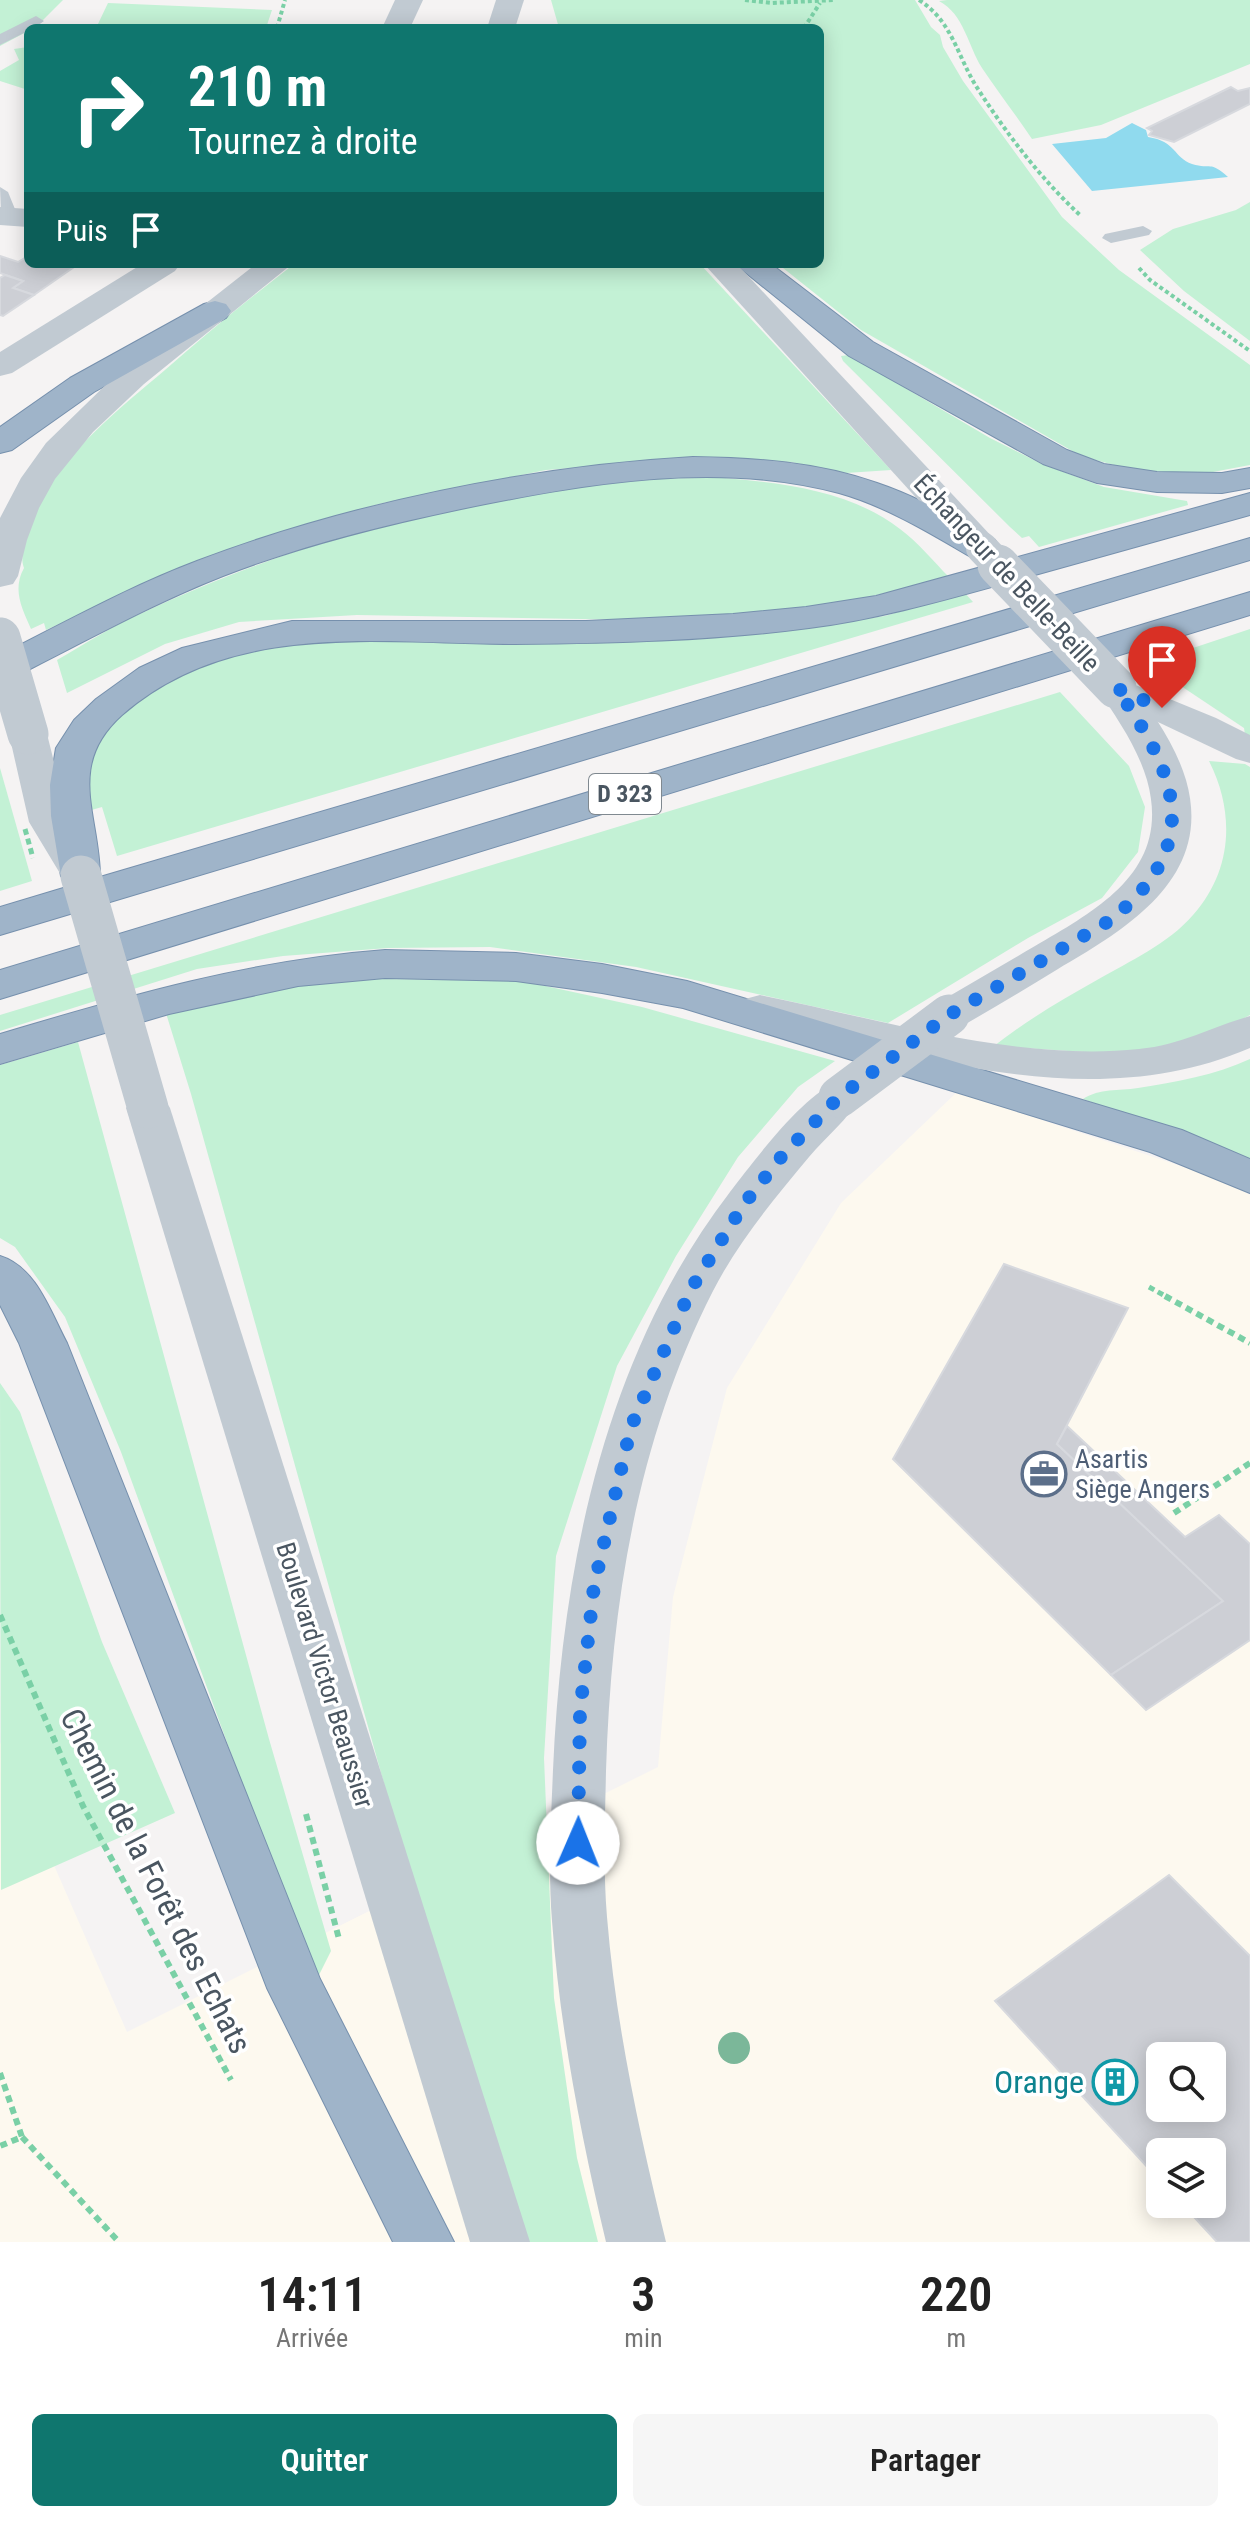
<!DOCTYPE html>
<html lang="fr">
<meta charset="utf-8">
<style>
:root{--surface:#fff;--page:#f6f6f6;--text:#222;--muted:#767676;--accent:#0f766e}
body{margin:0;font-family:"Roboto Condensed",sans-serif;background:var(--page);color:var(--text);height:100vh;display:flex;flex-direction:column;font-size:30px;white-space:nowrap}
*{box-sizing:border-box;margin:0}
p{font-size:26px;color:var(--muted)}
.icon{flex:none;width:44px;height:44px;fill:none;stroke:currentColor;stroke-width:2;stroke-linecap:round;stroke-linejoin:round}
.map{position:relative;height:2242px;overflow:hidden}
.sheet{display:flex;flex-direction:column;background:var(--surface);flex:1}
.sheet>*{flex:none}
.hud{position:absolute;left:24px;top:24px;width:800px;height:244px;border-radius:12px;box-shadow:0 4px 20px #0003;background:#0f766e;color:#fff;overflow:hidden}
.buttons{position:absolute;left:1146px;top:2042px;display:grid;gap:16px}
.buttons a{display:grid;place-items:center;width:80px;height:80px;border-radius:12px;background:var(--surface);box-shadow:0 4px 20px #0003;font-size:40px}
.pin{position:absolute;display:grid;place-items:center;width:68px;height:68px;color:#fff;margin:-82px -34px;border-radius:50% 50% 50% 0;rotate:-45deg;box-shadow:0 0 8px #0007}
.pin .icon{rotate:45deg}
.me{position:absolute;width:88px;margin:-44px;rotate:1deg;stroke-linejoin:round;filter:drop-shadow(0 0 6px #0008)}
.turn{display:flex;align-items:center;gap:28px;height:168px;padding:0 32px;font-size:36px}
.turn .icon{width:104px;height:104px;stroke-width:2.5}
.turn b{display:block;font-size:56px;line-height:68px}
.then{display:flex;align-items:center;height:76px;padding:0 32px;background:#0003;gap:16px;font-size:30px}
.eta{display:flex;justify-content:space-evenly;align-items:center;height:136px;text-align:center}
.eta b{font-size:48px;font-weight:600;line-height:56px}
.button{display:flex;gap:16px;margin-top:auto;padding:16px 32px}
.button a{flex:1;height:92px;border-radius:12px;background:var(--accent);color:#fff;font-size:32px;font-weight:600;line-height:92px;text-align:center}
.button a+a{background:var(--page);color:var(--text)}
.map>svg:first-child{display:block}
</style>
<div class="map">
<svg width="1250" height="2242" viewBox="0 0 1250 2242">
<rect width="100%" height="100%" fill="#f5f3f3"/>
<path fill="#fdf9ef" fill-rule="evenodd" d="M957,1092L1220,1179L1250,1195V2242H0V1742L127,2032L658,1767L673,1597L727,1388L841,1203ZM1160,2056H1212V2108H1160ZM1160,2152H1212V2204H1160Z"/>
<g fill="#c3f1d5">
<path d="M0,0H63L36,27L28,28V31L0,46Z"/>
<path d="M551,0H915L931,27L940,35L943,47L963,81L1062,217L1119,270L1250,365V465L1197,475L1129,469L1081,456L861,330L778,264H820V28H559Z"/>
<path d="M947,0H1250V64L1101,125L1032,139C1016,115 998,92 982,68C968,46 964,14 939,1Z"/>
<path d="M108,3L272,10L266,28H100L97,26Z"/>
<path d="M28,47V90L0,81V71L19,60L14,49Z"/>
<path d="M1250,202V341L1184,291L1140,250L1173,229L1236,210Z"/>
<path d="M294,264H700L891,470L846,473L791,462L705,458L546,470L383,503L287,530L182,569L46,630L44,623L31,629C22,608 12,590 24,568C20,557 24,548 27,538C45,466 111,416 165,370C207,333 250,298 294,264Z"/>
<path d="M849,355L990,438L1042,464L1104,487L1187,501L1188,505L1039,547L1029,536L1022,538L1010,527L843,361L841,356Z"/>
<path d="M724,478C784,483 851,491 900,529C918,542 933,561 949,577L861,599L786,611L641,620L357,615L239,622L165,644L67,693L57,660C85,644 112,626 142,613C288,544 472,492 633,480C663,478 694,478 724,478Z"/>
<path d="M964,592L973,602L117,856L102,807L88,811L86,778L100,737L133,699L177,672L290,641L613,640L756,634L885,616Z"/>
<path d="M1250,629V738L1245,735L1244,728L1163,674L1151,662Z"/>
<path d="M1060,692L1129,766L1145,807L1138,852L1102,898L1028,938L888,1023L636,967L490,947L388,948L283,956L197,969L0,1031V1015Z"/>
<path d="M1209,761L1245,764L1250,767V1015L1206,1039L1130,1055L994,1046C1026,1021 1061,1000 1097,980C1130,961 1168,944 1193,915C1233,870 1235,812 1209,761Z"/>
<path d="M0,768L32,881L0,891Z"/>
<path d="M374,979L518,980L642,1007L835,1061L798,1087L738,1157L676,1256L617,1366L556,1556L544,1758L554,1998L577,2158L598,2242H521L390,1805L191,1094L165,1010L264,989Z"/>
<path d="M78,1042L269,1739L331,1951L318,1977L251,1808L121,1452L65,1317L15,1247L0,1238V1065Z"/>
<path d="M1250,1059V1159L1083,1099C1100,1088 1118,1091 1138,1088C1175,1082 1216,1075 1250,1059Z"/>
<path d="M0,1383L20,1412L102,1642L175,1813L1,1890Z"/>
</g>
<path fill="#90daee" d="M1132,123L1146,130L1148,137C1176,141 1174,158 1192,164C1212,170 1209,160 1228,177L1092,191L1052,144L1106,138Z"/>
<g fill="#cdcfd5" stroke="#d7d9de" stroke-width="2" fill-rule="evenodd">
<path d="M1231,87L1238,91L1250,88V104L1174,142L1149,135L1152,131L1147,128Z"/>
<path d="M0,256L18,262L28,256V264L77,265L34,295L13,288L23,281L0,273Z"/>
<path d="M5,275L23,281L13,288L34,295L3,316L0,315V278Z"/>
<path d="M1004,1264L1128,1308L1057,1444L1223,1601L1111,1675L893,1459Z"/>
<path d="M1067,1426L1185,1537L1219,1515L1250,1544V1640L1146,1710L1111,1675L1223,1601L1057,1444Z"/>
<path d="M1169,1875L1250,1956V2242H1217L1182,2204H1212V2152H1160V2181L995,2001ZM1160,2056H1212V2108H1160Z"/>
</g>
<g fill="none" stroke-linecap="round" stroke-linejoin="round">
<g stroke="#7690ad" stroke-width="2">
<g id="trunk">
<path d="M735,264H771L873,342L1067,450L1104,464L1157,472L1222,473L1250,468V488L1222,493L1157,492L1097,483L1043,464L849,356Z"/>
<path d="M215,301L226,304L231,311L226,318L94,392L12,450L0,453V427L70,378L204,304Z"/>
<path d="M693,457C756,458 818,462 877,483C919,497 957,520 995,540L1000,548L995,556L982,559L969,556C928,532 885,506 839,493C716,460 583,484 461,509C380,526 300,546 223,576C157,602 95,636 32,668L13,681L0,684V656L6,652C69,620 131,586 197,561C349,503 531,466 693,457Z"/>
<path d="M1250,493V515C1172,537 1095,558 1017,580C948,599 880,619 809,628C711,641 612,643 514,644C380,644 232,619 122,715C65,766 100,816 100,877L1250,538V560L0,935V907L70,886L61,876L51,816L50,785L56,748L74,720L96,699L139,668L182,648L292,621H586L733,614L806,607L876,596Z"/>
<path d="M1250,592V615L0,999V970Z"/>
<path d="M385,950L516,953L602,964L687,981L1182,1130L1250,1159V1193L1150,1152L683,1008L602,993L516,981L385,978L298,986L169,1014L0,1064V1034C127,996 252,960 385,950Z"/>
<path d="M0,1256C36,1267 50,1311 67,1343L320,1979L454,2242H393L267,1988L19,1343L0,1305Z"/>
</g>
</g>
<g stroke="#7ad0a6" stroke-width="4" stroke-dasharray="4 3" stroke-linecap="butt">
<path d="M745,0L772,3L834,0"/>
<path d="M919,0C952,21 957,55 976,86C1006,133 1040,178 1081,216"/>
<path d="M277,28L285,0"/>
<path d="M804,28L820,3"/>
<path d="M1139,268L1150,280L1250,351"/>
</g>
<path stroke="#7ad0a6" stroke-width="5" stroke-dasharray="6 4" stroke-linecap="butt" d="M1149,1287L1169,1298"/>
<g stroke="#7ad0a6" stroke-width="6" stroke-dasharray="7 5" stroke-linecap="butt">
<path d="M1165,1296L1250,1343"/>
<path d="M1174,1513L1250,1463"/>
<path d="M0,1615L83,1806L231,2080"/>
<path d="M306,1814L339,1939"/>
<path d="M0,2073L22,2137L0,2146"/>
<path d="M22,2137L119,2242"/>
</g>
<g fill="#c1cad2" fill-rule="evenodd">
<path d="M36,16L44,21L34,28H28V31L0,45V34Z"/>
<path d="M0,187L8,192L17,214L15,218H3L1,214Z"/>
<path d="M1143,226L1152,231L1149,235L1111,243L1102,238L1105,234Z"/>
</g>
<g fill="#c1cad2" fill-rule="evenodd">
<path d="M395,0H423L410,28H382Z"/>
<path d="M0,207L28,209V227L0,225Z"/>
<path d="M142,264H180L175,271L12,373L0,376V352Z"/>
<path d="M1116,677L1216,718L1250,735V763L1236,759L1103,696L1097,688L1103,680Z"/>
<path d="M760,995C880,1019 1016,1062 1139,1049C1181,1045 1211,1027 1250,1016V1048C1124,1102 994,1075 865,1046C825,1037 784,1030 745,1019L739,1009L745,999Z"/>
</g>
<g fill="#c1cad2" fill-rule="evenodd">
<path d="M496,0H524L515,28H487Z"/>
<path d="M256,264H292L144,384L93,432L55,479L39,508L27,540L18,576L13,584L0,587V518L21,478L46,443L121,370Z"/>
<path d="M704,264H737L995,540L1000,548L995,556L982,559L969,556Z"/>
<path d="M1116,677L1129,680C1151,711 1175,743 1186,780C1214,877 1128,928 1058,969C1027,988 995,1007 964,1025L949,1029L934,1025L928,1015L934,1005C968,985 1001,966 1035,946C1100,908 1172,869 1147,780C1137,746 1116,717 1097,688L1103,680Z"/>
<path d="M28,722L42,726L47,734L69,822L101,876L95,885L81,889L67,885L29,822L9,734L14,726Z"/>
<path d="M839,1082L854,1086L861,1097C848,1119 826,1137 809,1157C774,1199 738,1242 713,1291C637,1440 611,1605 606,1771C605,1819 603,1869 607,1917C616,2027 640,2135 666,2242H606C581,2136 560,2029 552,1921C548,1871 551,1820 553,1770C562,1567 604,1356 730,1192C753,1162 806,1091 839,1082Z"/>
<path d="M148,1093L163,1097L170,1108L530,2242H470L126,1108L133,1097Z"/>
</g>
<use href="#trunk" fill="#9fb4c9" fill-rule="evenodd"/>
<path stroke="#7ad0a6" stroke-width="5" stroke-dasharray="6 4" stroke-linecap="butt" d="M25,829L33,858"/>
<path stroke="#c1cad2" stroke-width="32" d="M982,548L1000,567"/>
<g stroke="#c1cad2" stroke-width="41">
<path d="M998,565L1116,688"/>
<path d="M0,638L28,734"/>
<path d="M81,876L148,1108"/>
<path d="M839,1097L949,1015"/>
</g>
</g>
<circle fill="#7bb799" cx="734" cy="2048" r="16"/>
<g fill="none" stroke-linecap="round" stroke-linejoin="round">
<path stroke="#1a73e8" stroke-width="14" stroke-dasharray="0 25.2" d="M578,1843L580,1712L594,1586L631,1427L691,1289L744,1204L782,1156L839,1097L949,1015L1109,921C1205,846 1178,775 1116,688L1162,708"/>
</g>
<defs>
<g id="office-ring" transform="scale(2.3)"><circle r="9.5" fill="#fff" stroke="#5c6f8a" stroke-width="1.5"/><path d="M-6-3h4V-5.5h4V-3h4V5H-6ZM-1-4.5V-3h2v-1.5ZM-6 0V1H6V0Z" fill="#5c6f8a"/></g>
<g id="building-ring" transform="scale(2.3)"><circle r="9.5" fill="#fff" stroke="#0f9aa8" stroke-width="1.5"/><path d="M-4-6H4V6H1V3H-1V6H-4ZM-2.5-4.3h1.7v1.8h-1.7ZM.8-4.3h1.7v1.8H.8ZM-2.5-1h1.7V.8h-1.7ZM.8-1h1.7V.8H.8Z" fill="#0f9aa8"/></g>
</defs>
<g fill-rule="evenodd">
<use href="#office-ring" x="1044" y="1474"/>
<use href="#building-ring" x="1115" y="2082"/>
</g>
<g text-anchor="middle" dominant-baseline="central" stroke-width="7" stroke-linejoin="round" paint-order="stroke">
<rect fill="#fff" stroke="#808990" stroke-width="2" x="589" y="774" width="72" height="40" rx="6"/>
<g font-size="24" font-weight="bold" fill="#4a5661">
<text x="625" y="794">D 323</text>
</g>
<g font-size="26" fill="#4a5661" stroke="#fff">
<text transform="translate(1007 573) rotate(47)">Échangeur de Belle-Beille</text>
<text transform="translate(325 1675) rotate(73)">Boulevard Victor Beaussier</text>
</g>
<g font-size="26" fill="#4e5e75" stroke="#fff" text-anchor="start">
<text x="1075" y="1459">Asartis<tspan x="1075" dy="30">Siège Angers</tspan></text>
</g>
<g font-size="32" fill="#4a5661" stroke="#fff">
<text transform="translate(156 1881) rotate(63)">Chemin de la Forêt des Echats</text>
</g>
<g font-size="32" fill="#0d838f" stroke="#fff" text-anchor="end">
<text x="1084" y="2082">Orange</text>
</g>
</g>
</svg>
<div class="buttons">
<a><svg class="icon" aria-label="search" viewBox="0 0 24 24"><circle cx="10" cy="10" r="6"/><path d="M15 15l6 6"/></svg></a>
<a><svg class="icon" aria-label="layers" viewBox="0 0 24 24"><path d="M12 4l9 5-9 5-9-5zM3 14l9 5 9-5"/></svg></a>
</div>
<div class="pin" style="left:1162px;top:708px;background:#d93025"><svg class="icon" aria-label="arrive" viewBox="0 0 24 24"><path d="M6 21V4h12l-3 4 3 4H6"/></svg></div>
<svg class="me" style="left:578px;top:1843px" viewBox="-20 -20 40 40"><circle r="19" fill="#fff"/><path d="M0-13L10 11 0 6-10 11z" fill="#1a73e8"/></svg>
<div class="hud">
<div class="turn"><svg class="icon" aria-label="right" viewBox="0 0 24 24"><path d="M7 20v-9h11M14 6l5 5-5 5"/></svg><div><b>210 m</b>Tournez à droite</div></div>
<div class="then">Puis<svg class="icon" aria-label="arrive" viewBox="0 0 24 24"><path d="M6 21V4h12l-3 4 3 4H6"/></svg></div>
</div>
</div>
<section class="sheet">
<div class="eta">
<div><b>14:11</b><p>Arrivée</p></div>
<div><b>3</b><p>min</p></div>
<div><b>220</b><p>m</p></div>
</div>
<div class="button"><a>Quitter</a><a>Partager</a></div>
</section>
